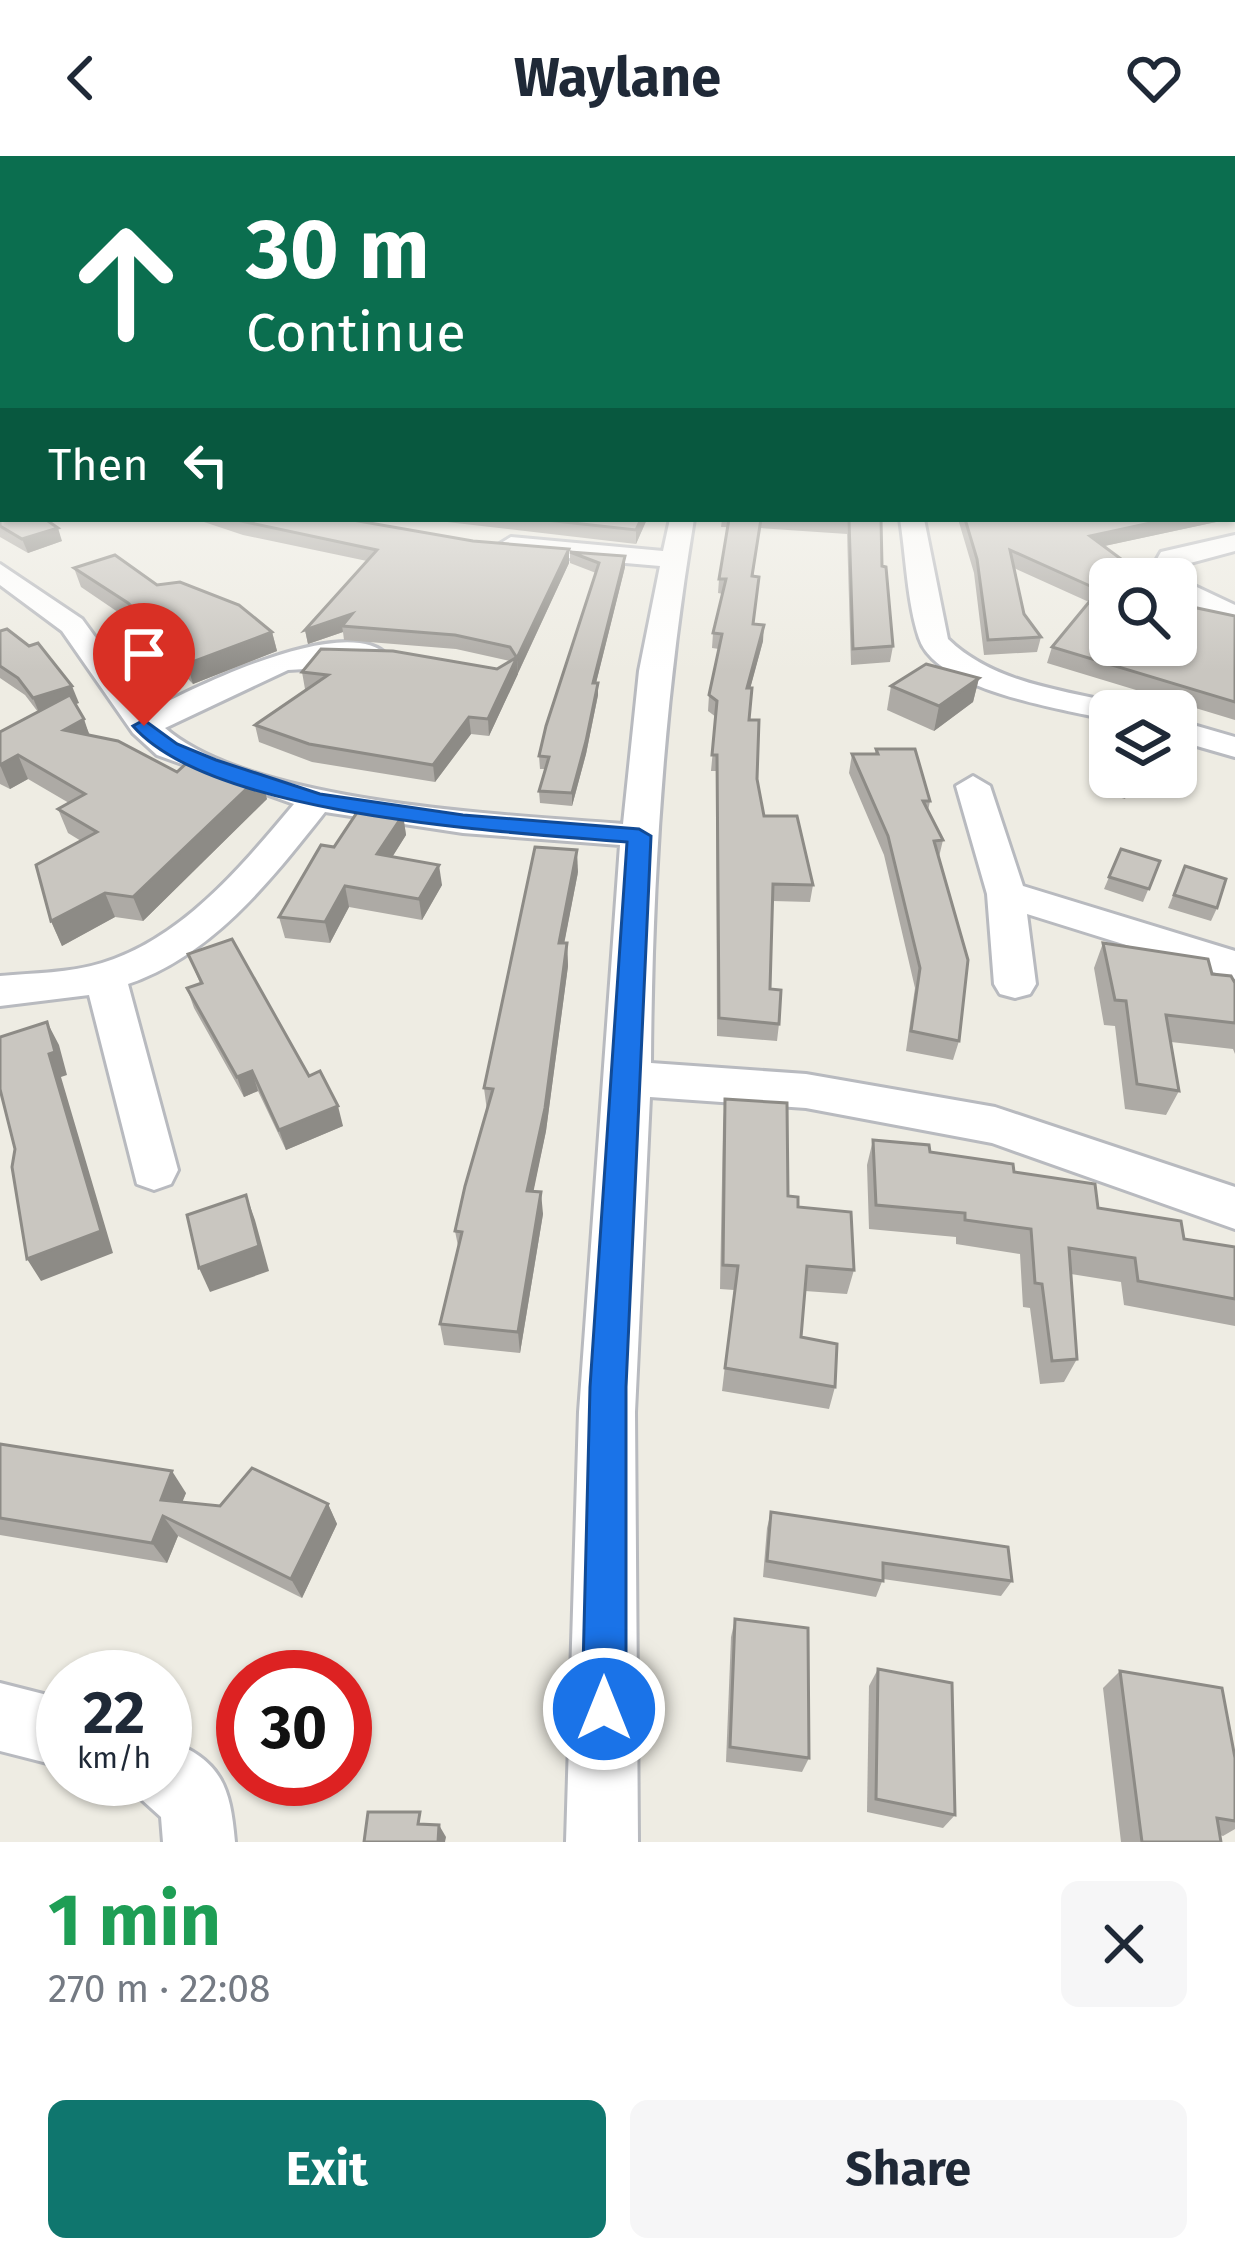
<!DOCTYPE html>
<meta charset="utf-8">
<style>
:root{--surface:#fff;--page:#f6f6f7;--text:#1f2937;--muted:#747a83;--accent:#0f766e}
body{margin:0;font-family:"Fira Sans",sans-serif;background:var(--page);color:var(--text);height:100vh;display:flex;flex-direction:column;font-size:45px;white-space:nowrap}
*{box-sizing:border-box;margin:0}
p{font-size:39px;color:var(--muted)}
.icon{flex:none;width:66px;height:66px;fill:none;stroke:currentColor;stroke-width:2;stroke-linecap:round;stroke-linejoin:round}
.map{position:relative;height:1686px;overflow:hidden}
.side{display:flex;flex-direction:column;background:var(--surface);flex:1}
.side>*{flex:none}
.top-card{position:absolute;left:0px;top:0px;width:1236px;height:366px;box-shadow:0 3px 9px #0004;background:#0b6e4f;color:#fff;overflow:hidden}
.tools{position:absolute;left:1089px;top:402px;display:grid;gap:24px}
.tools a{display:grid;place-items:center;width:108px;height:108px;border-radius:18px;background:var(--surface);box-shadow:0 3px 9px #0004;font-size:60px}
.speed{position:absolute;left:36px;top:1494px;display:flex;gap:24px;font-size:60px;font-weight:700;text-align:center}
.speed>*{display:grid;place-content:center;width:156px;height:156px;border-radius:50%;background:var(--surface);box-shadow:0 3px 9px #0004;line-height:1}
.speed small{font-size:30px;font-weight:400}
.speed .limit{border:18px solid #d22;background:#fff;color:#111}
.pin{position:absolute;display:grid;place-items:center;width:102px;height:102px;color:#fff;margin:-123px -51px;border-radius:50% 50% 50% 0;rotate:-45deg;box-shadow:0 0 12px #0007}
.pin .icon{rotate:45deg}
.me{position:absolute;width:132px;margin:-66px;rotate:0deg;stroke-linejoin:round;filter:drop-shadow(0 0 9px #0008)}
.turn{display:flex;align-items:center;gap:42px;height:252px;padding:0 48px;font-size:54px}
.turn .icon{width:156px;height:156px;stroke-width:2.5}
.turn b{display:block;font-size:84px;line-height:102px}
.then{display:flex;align-items:center;height:114px;padding:0 48px;background:#0003;gap:24px;font-size:45px}
.round{display:grid;place-items:center;flex:none;width:126px;height:126px;border-radius:18px;background:var(--page)}
.summary{display:flex;align-items:center;justify-content:space-between;height:204px;padding:0 48px}
h1{font-size:72px;font-weight:700;line-height:90px;color:#1e9e55}
.primary-button{display:flex;gap:24px;margin-top:auto;padding:24px 48px}
.primary-button a{flex:1;height:138px;border-radius:18px;background:var(--accent);color:#fff;font-size:48px;font-weight:700;line-height:138px;text-align:center}
.primary-button a+a{background:var(--page);color:var(--text)}
header{display:flex;justify-content:space-between;align-items:center;height:156px;padding:0 48px;background:var(--surface);font-size:54px;font-weight:700}
.map>svg:first-child{display:block}
</style>
<header><svg class="icon" aria-label="back" viewBox="0 0 24 24"><path d="M15 5l-7 7 7 7"/></svg>Waylane<svg class="icon" aria-label="heart" viewBox="0 0 24 24"><path d="M12 20l-8-8c-3-5 5-10 8-4 3-6 11-1 8 4z"/></svg></header>
<div class="map">
<svg width="1235" height="1686" viewBox="0 0 1235 1686">
<rect width="100%" height="100%" fill="#eeece3"/>
<g fill="none" stroke-linecap="round" stroke-linejoin="round">
<g stroke="#b8babf" stroke-width="6">
<g id="street">
<path d="M670,363H694C664,543 652,723 651,907L806,918L995,951L1235,1031V1073L992,987L806,952L650,941L635,1256L638,1686H566L579,1256L620,689L463,677L325,656C271,724 213,799 128,828L178,1014L171,1028L154,1034L137,1028L89,839L0,850V820C34,817 70,817 102,807C182,783 242,710 294,648L157,599L133,577L62,475L0,429V408L82,463L149,555C193,532 347,455 388,500L373,509L288,514L165,572C253,648 506,659 623,668L639,515L660,410L511,397L498,389L511,381L663,395Z"/>
<path d="M900,363H924L948,483C993,527 1062,534 1121,548L1126,555H1110V564C1063,553 936,535 919,482C907,446 906,401 900,363Z"/>
<path d="M1235,379V395L1179,410L1184,425L1235,449V465L1201,458L1176,443V423H1159L1153,410L1161,396Z"/>
<path d="M1176,564L1235,581V601L1176,584Z"/>
<path d="M973,620L990,630L1023,730L1235,795V823L1027,758L1036,828L1030,838L1015,842L1000,838L994,828L987,738L956,630Z"/>
<path d="M0,1527L63,1543V1611L0,1595Z"/>
<path d="M165,1582C221,1605 230,1628 235,1686H163L161,1661L140,1642L132,1623H165Z"/>
</g>
</g>
<use href="#street" fill="#fff" fill-rule="evenodd"/>
</g>
<g fill="#adaaa5">
<path d="M0,326L62,385L28,397L0,381Z"/>
<path d="M195,363H347L569,407L489,580L471,578L435,626L312,606L259,586L255,569L308,533H305L302,516L497,513L510,505L456,493L344,484L343,476L308,488L305,474L367,405L243,379Z"/>
<path d="M421,363H647L636,388Z"/>
<path d="M722,363H881L882,410L893,490L890,506L851,509L847,378L760,372L753,420L754,468L763,485L750,532L749,564L757,623L764,660L813,729L810,746L773,745L770,833L779,868L777,885L717,880L716,615H711L716,561L708,555L709,539L719,493L712,492L713,477L723,438L718,437L719,423L727,371H721Z"/>
<path d="M958,363H1230L1104,390L1183,449L1235,460V564L1047,507L1052,491L1089,446L1014,412L1024,458L1041,481L1037,496L984,499L974,417Z"/>
<path d="M570,396L625,400V411L596,527L598,539L586,598L572,650L540,647L539,635L546,613H540L539,600L596,417L570,407Z"/>
<path d="M74,412L157,429L272,476L277,495L193,528L134,467L81,431Z"/>
<path d="M0,475L79,547L75,548L90,579L177,616L267,643L143,765L115,761L62,790L51,765L81,685L68,677L58,653L69,647L28,623L10,633L0,628V576L38,556L25,539L0,522Z"/>
<path d="M979,522L973,546L934,575L887,554L891,530Z"/>
<path d="M1110,591V621H1135L1125,643L1093,633Z"/>
<path d="M876,593L930,645L928,655L943,684L939,701L959,885L953,904L906,895L915,832L884,699L849,617L852,598H875Z"/>
<path d="M403,659L406,679L392,701L442,729L422,764L349,751L330,787L285,782L279,761L334,691Z"/>
<path d="M1121,693L1160,705L1143,746L1104,733Z"/>
<path d="M1185,710L1217,752L1211,765L1168,752Z"/>
<path d="M578,716L564,787H567L568,810L546,975L533,1035L543,1058L520,1197L444,1189L440,1168L458,1090L455,1075L487,955L484,932Z"/>
<path d="M1103,787L1212,818L1235,827V898L1233,893L1171,886L1179,935L1166,959L1125,953L1115,870L1104,869L1094,812Z"/>
<path d="M188,798L309,920L343,970L286,994L258,935L244,941L194,852L187,832L200,827Z"/>
<path d="M725,943L788,1040L854,1114L847,1138L805,1135L801,1181L835,1231L829,1253L722,1235L734,1134L720,1133L723,969Z"/>
<path d="M873,984L1014,1016L1098,1052L1184,1083L1235,1091V1170L1124,1149L1121,1126L1071,1118L1077,1203L1064,1226L1040,1228L1030,1152L1023,1151L1020,1098L956,1088V1081L869,1073L867,1009Z"/>
<path d="M0,1288L186,1337L182,1346L220,1350L328,1348L337,1368L302,1442L178,1380L167,1407L0,1379Z"/>
<path d="M771,1356L1012,1425L1001,1440L883,1423L876,1441L763,1421L767,1372Z"/>
<path d="M735,1463L809,1602L802,1616L726,1606L731,1481Z"/>
<path d="M878,1513L955,1659L943,1672L867,1656L869,1530Z"/>
<path d="M1120,1515L1235,1602V1673L1223,1680L1220,1679L1221,1686H1121L1103,1532Z"/>
</g>
<g fill="#8d8b86">
<path d="M641,363H647L636,388V374Z"/>
<path d="M1169,363H1230L1086,394L1090,380Z"/>
<path d="M58,372L62,385L28,397L22,383Z"/>
<path d="M569,393V407L518,517L517,502Z"/>
<path d="M625,400V411L593,539V527Z"/>
<path d="M352,458L342,470L343,476L308,488L305,474Z"/>
<path d="M764,469L763,485L746,548L747,532Z"/>
<path d="M272,476L277,495L193,528L187,508Z"/>
<path d="M517,501L518,518L489,580L488,563Z"/>
<path d="M979,522L973,546L934,575L939,550Z"/>
<path d="M598,527V539L586,598L572,650V637Z"/>
<path d="M72,530L79,547L40,559L33,542Z"/>
<path d="M469,561L471,578L435,626L433,609Z"/>
<path d="M84,563L92,587L64,574Z"/>
<path d="M18,599L28,623L10,633L0,609Z"/>
<path d="M261,619L267,643L143,765L133,741Z"/>
<path d="M403,659L406,679L381,719L377,698Z"/>
<path d="M577,694L578,716L560,809L559,787Z"/>
<path d="M439,709L442,729L422,764L419,743Z"/>
<path d="M345,730L349,751L330,787L325,766Z"/>
<path d="M105,737L115,761L62,790L51,765Z"/>
<path d="M567,787L568,810L546,975L529,1057L527,1035Z"/>
<path d="M47,866L59,889L67,919L61,921L113,1097L41,1125L27,1103L49,898Z"/>
<path d="M252,915L258,935L244,941L237,921Z"/>
<path d="M338,950L343,970L286,994L279,974Z"/>
<path d="M541,1036L543,1058L520,1197L518,1176Z"/>
<path d="M246,1039L255,1064L269,1115L210,1136L199,1112Z"/>
<path d="M172,1315L186,1337L175,1364L161,1344Z"/>
<path d="M328,1348L337,1368L302,1442L291,1423Z"/>
<path d="M163,1360L178,1380L167,1407L152,1387Z"/>
<path d="M439,1669L446,1681L445,1686H438Z"/>
</g>
<g fill="#c9c6c0" stroke="#8d8b86" stroke-width="3">
<path d="M1233,280H1235V349L1233,350Z"/>
<path d="M0,325H3V363H45L58,372L22,383L0,370Z"/>
<path d="M232,363H347L473,385L569,393L517,502L510,491L455,479L342,470L352,458L305,474L377,394Z"/>
<path d="M537,363H641L636,374Z"/>
<path d="M729,363H761L752,420L759,421L753,468L764,469L747,532H752L749,564H759L757,623L764,660H797L813,729L773,728L770,833L781,834L779,868L719,862L717,599H712L717,545L709,539L722,478L713,477L726,423H719Z"/>
<path d="M833,363H881L882,410L886,411L893,490L853,493L849,364Z"/>
<path d="M965,363H1169L1090,380L1148,423H1110V489H1176V443L1183,449L1235,460V546L1052,491L1099,434L1010,394L1024,458L1041,481L988,484L977,403Z"/>
<path d="M570,396L625,400L593,527H598L586,585L572,637L539,635L549,601L539,600L546,570L599,407Z"/>
<path d="M115,399L157,429L180,426L239,449L272,476L187,508L128,447L74,412Z"/>
<path d="M7,473L29,490L38,487L72,530L33,542L18,522L0,510V475Z"/>
<path d="M321,493L393,495L497,513L517,501L488,563L469,561L433,609L309,588L255,569L328,519L302,516Z"/>
<path d="M926,508L979,522L939,550L891,530Z"/>
<path d="M70,539L84,563L64,574L118,585L177,616L191,603L261,619L133,741L105,737L51,765L36,709L97,676L58,653L85,638L18,599L0,609V576Z"/>
<path d="M1110,591V611L1101,609Z"/>
<path d="M876,593H915L930,645H923L943,684L934,685L968,804L959,885L911,875L920,812L888,680L852,598H878Z"/>
<path d="M360,652L403,659L377,698L439,709L419,743L345,730L325,766L279,761L321,689L334,691Z"/>
<path d="M535,691L577,694L559,787H567L545,952L527,1035L541,1036L518,1176L440,1168L462,1076L455,1075L465,1030L493,933L484,932Z"/>
<path d="M1121,693L1160,705L1149,733L1109,721Z"/>
<path d="M1185,710L1226,723L1217,752L1174,739Z"/>
<path d="M232,783L309,920L320,915L338,950L279,974L252,915L237,921L187,832L202,827L188,798Z"/>
<path d="M1103,787L1208,803L1212,818L1231,820L1235,827V867L1166,859L1179,935L1137,928L1126,845L1115,844Z"/>
<path d="M47,866L55,896L49,898L101,1075L27,1103L12,1011L15,993L0,933V881Z"/>
<path d="M725,943L787,947L788,1040L798,1041V1051L851,1056L854,1114L807,1110L801,1181L837,1188L835,1231L725,1212L738,1110L723,1109Z"/>
<path d="M873,984L929,989L930,996L1013,1008L1014,1016L1095,1028L1098,1052L1181,1065L1184,1083L1235,1091V1143L1138,1125L1135,1102L1069,1092L1077,1203L1052,1205L1042,1128L1035,1127L1031,1073L965,1064V1057L876,1049Z"/>
<path d="M246,1039L259,1090L199,1112L187,1059Z"/>
<path d="M0,1288L172,1315L161,1344L220,1350L252,1312L328,1348L291,1423L163,1360L152,1387L0,1362Z"/>
<path d="M771,1356L1008,1391L1012,1425L883,1407V1425L767,1405Z"/>
<path d="M735,1463L808,1472L809,1602L730,1591Z"/>
<path d="M878,1513L952,1527L955,1659L876,1643Z"/>
<path d="M1120,1515L1222,1532L1235,1602V1665L1217,1662L1221,1686H1142Z"/>
<path d="M368,1656H420L418,1668L439,1669L438,1686H364Z"/>
</g>
<linearGradient id="sky" x2="0" y2="1"><stop stop-color="#8cbef1"/><stop offset="0.54" stop-color="#f7f6f2"/><stop offset="1" stop-color="#f7f6f2" stop-opacity="0"/></linearGradient>
<rect width="1235" height="516" fill="url(#sky)"/>
<path fill="#1a73e8" stroke="#114b97" stroke-width="3" d="M144,564L177,588L216,604L320,638L463,659L639,673L651,680L626,1231V1553L619,1568L604,1575L588,1568L582,1553L590,1231L627,686C509,676 212,661 133,570Z"/>
</svg>
<div class="tools">
<a><svg class="icon" aria-label="search" viewBox="0 0 24 24"><circle cx="10" cy="10" r="6"/><path d="M15 15l6 6"/></svg></a>
<a><svg class="icon" aria-label="layers" viewBox="0 0 24 24"><path d="M12 4l9 5-9 5-9-5zM3 14l9 5 9-5"/></svg></a>
</div>
<div class="speed"><div>22<small>km/h</small></div><div class="limit">30</div></div>
<div class="pin" style="left:144px;top:570px;background:#d93025"><svg class="icon" aria-label="arrive" viewBox="0 0 24 24"><path d="M6 21V4h12l-3 4 3 4H6"/></svg></div>
<svg class="me" style="left:604px;top:1553px" viewBox="-20 -20 40 40"><circle r="17" fill="#1a73e8" stroke="#fff" stroke-width="3"/><path d="M0-11L8 9 0 5-8 9z" fill="#fff"/></svg>
<div class="top-card">
<div class="turn"><svg class="icon" aria-label="ahead" viewBox="0 0 24 24"><path d="M12 20V5M6 11l6-6 6 6"/></svg><div><b>30 m</b>Continue</div></div>
<div class="then">Then<svg class="icon" aria-label="left" viewBox="0 0 24 24"><path d="M17 20v-9H6M10 6l-5 5 5 5"/></svg></div>
</div>
</div>
<section class="side">
<div class="summary"><div><h1>1 min</h1><p>270 m · 22:08</p></div><a class="round"><svg class="icon" aria-label="close" viewBox="0 0 24 24"><path d="M6 6l12 12M18 6L6 18"/></svg></a></div>
<div class="primary-button"><a>Exit</a><a>Share</a></div>
</section>
